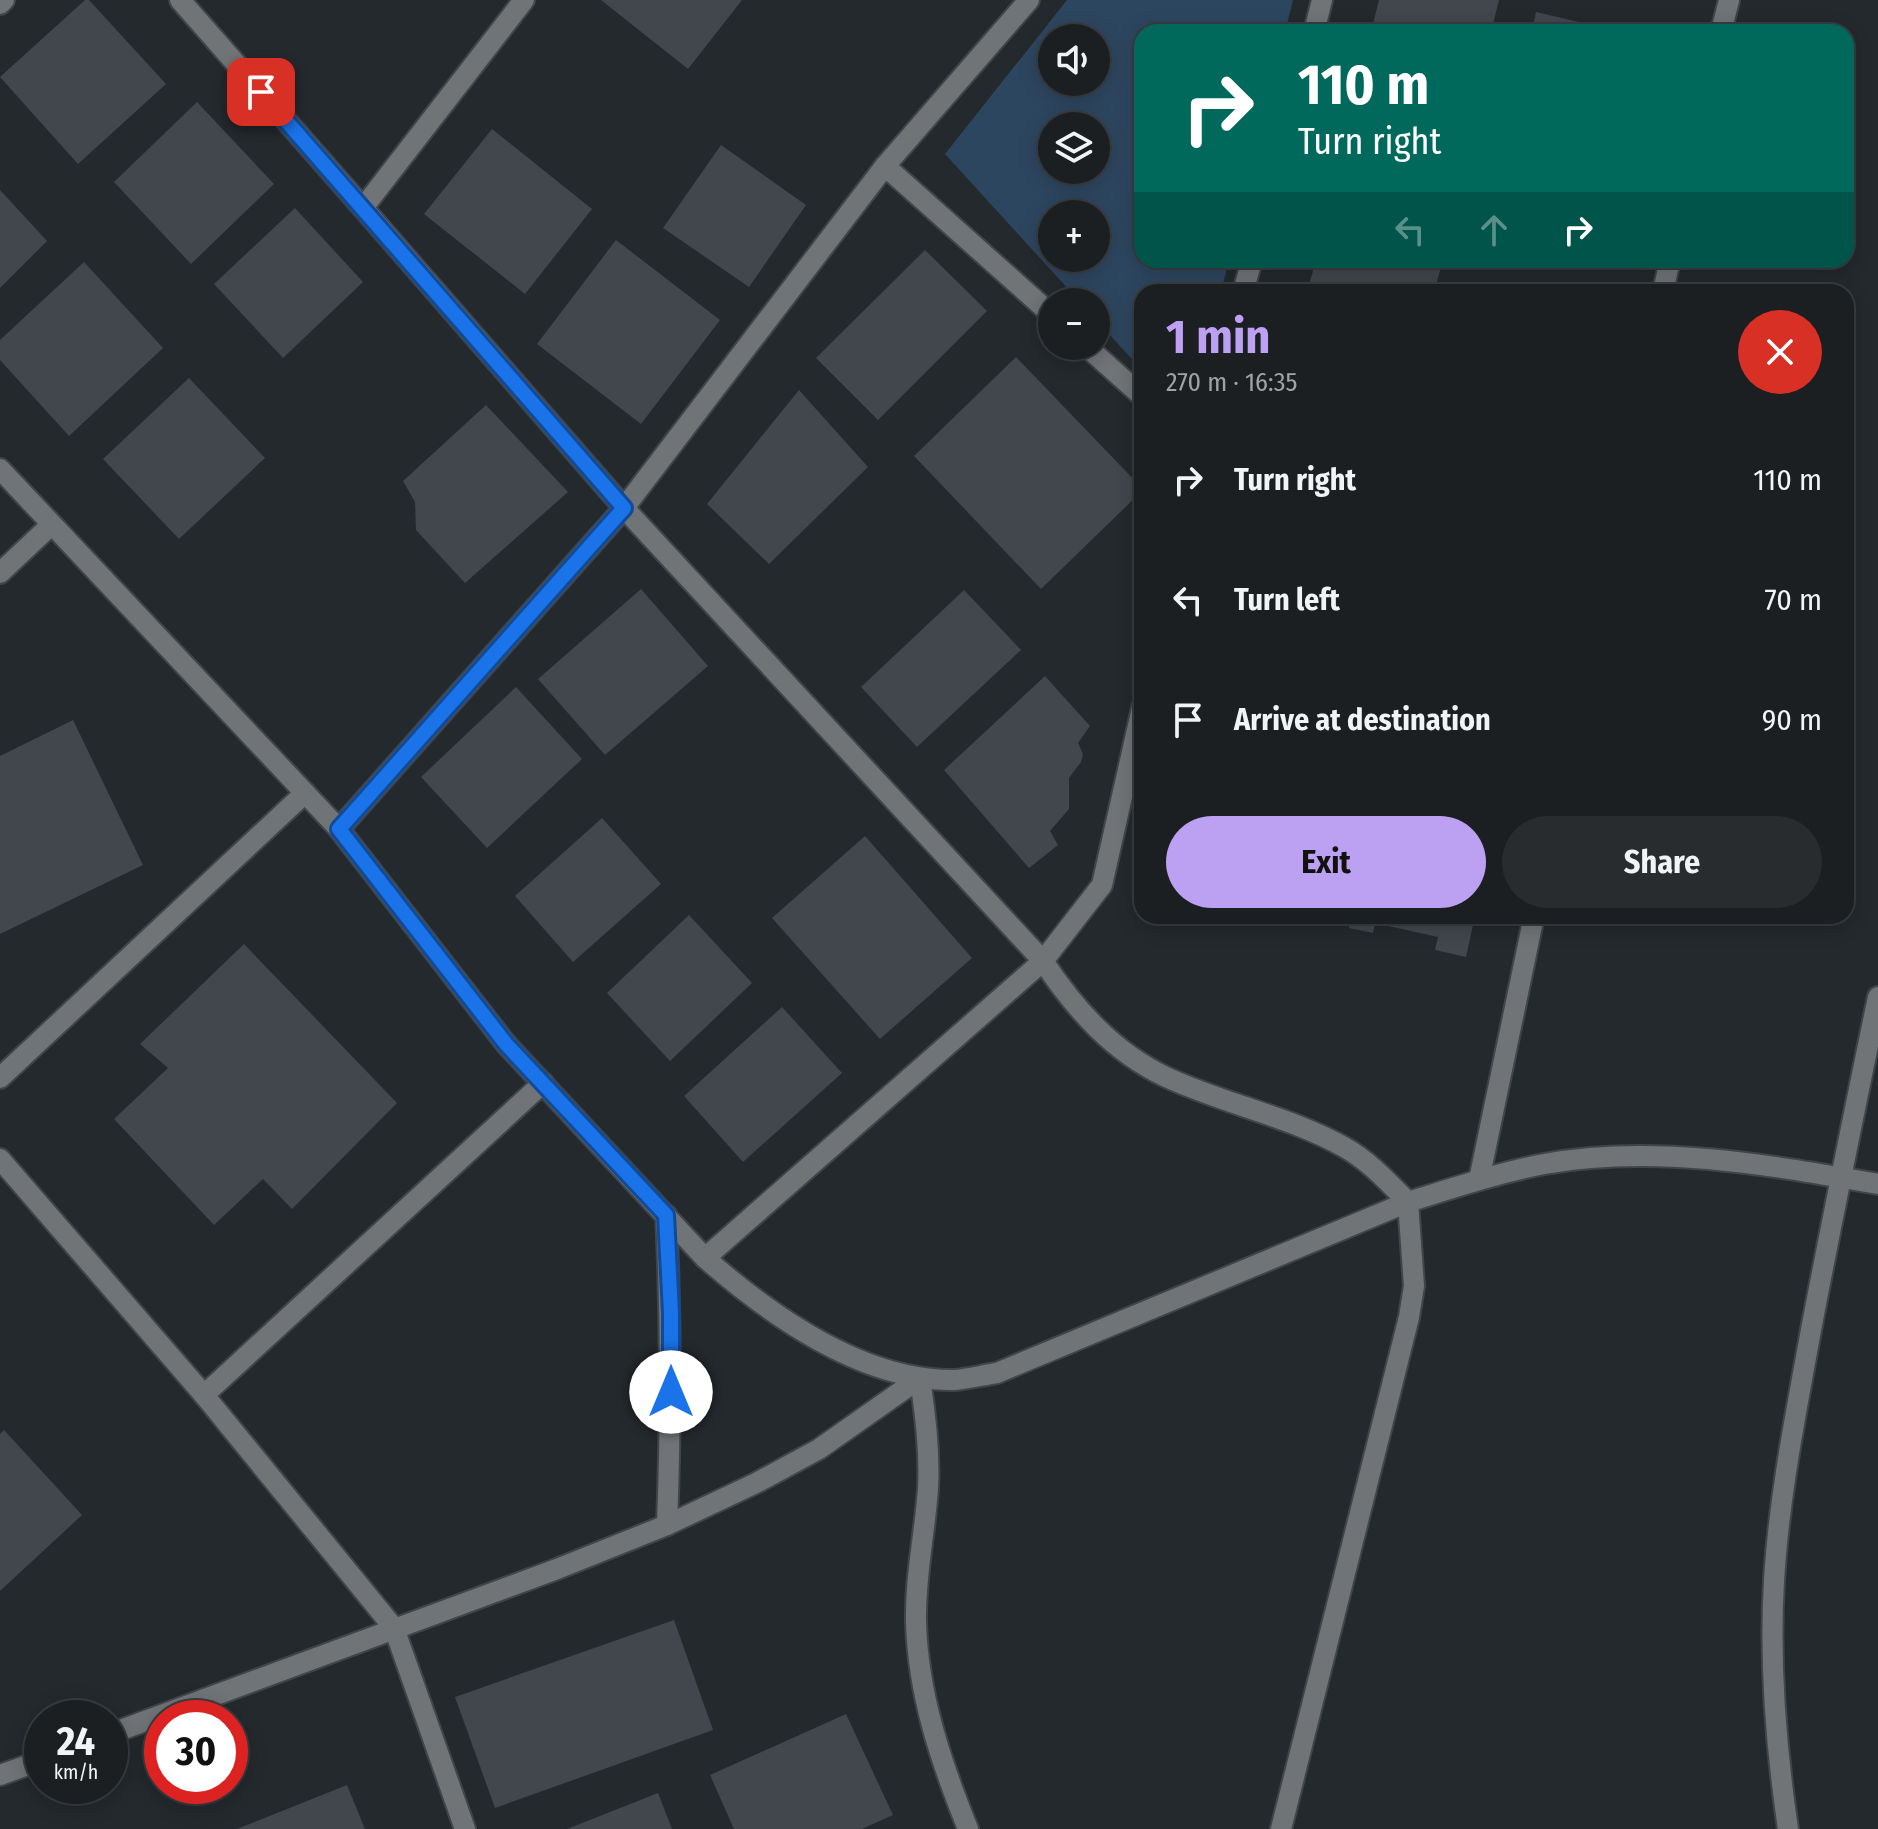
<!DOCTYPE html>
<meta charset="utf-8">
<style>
:root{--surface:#1b1f22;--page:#282c2f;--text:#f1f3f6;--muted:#a0a2a5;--line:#393d40;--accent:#bca0f2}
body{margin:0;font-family:"Fira Sans Condensed",sans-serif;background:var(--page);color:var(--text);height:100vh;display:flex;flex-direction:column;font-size:30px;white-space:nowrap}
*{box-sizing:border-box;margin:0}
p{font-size:26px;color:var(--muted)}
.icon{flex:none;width:44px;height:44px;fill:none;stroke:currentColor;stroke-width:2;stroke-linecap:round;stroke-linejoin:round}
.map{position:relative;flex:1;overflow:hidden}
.panel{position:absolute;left:1134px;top:284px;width:720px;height:640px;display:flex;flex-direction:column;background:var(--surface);border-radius:24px;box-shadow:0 4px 20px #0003,0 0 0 2px var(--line)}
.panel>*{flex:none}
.banner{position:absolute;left:1134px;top:24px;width:720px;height:244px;border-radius:24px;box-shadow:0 4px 20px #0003,0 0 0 2px var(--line);background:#00695c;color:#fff;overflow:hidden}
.fabs{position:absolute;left:1038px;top:24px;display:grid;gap:16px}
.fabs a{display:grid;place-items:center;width:72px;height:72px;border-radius:50%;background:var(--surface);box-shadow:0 4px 20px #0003,0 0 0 2px var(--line);font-size:40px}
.speed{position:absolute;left:24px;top:1700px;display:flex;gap:16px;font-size:40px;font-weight:700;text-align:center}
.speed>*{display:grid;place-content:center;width:104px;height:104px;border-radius:50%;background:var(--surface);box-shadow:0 4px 20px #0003,0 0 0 2px var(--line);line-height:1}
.speed small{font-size:20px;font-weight:400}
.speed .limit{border:12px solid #d22;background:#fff;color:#111}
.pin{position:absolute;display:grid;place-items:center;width:68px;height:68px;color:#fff;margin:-34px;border-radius:16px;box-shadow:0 4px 12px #0006}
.me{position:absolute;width:88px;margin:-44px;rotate:0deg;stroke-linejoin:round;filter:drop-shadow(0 0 6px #0008)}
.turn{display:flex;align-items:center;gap:28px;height:168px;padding:0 32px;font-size:36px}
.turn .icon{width:104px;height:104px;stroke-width:2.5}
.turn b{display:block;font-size:56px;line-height:68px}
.lanes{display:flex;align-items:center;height:76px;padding:0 32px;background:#0003;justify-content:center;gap:40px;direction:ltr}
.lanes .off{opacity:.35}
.round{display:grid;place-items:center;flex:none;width:84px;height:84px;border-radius:42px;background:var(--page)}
.headline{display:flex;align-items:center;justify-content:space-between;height:136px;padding:0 32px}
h1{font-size:48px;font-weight:700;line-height:60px;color:var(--accent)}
.button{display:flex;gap:16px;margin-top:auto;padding:16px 32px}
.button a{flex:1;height:92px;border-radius:48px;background:var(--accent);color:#111;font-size:32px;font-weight:700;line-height:92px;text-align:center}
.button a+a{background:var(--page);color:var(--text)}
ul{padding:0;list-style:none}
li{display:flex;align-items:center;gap:24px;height:120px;padding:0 32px}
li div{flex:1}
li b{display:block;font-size:30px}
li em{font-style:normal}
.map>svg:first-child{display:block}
</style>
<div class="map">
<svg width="1878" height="1829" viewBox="0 0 1878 1829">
<rect width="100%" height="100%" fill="#24292e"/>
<path fill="#2d465f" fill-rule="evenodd" d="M1067,0H1293L1285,32H1142V260H1229L1221,292H1142V370L1096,320V302H1080L945,154ZM1052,38H1096V82H1052ZM1052,126H1096V170H1052ZM1052,214H1096V258H1052Z"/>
<g fill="#41474c">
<path d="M85,0H89L166,84L78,164L0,77Z"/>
<path d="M601,0H742L688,69Z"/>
<path d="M1379,0H1499L1491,32H1371Z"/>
<path d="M1536,12L1617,31V32H1532Z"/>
<path d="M197,102L274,184L191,264L114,182Z"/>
<path d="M492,129L592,209L525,294L424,214Z"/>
<path d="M721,145L806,205L749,287L663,228Z"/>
<path d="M0,190L47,241L0,288Z"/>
<path d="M295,208L363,282L283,358L214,284Z"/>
<path d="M616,240L720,320L641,424L537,344Z"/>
<path d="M925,250L987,311L878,420L816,358Z"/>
<path d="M1316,260H1443L1434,292H1307Z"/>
<path d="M84,262L163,348L69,436L0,360V340Z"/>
<path d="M1016,357L1142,488V491L1041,589L914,456Z"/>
<path d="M189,378L265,458L179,539L103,459Z"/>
<path d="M799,390L868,467L769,564L707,504Z"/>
<path d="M486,405L568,492L465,583L416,530L415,502L403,481Z"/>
<path d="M641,589L708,666L605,755L538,679Z"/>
<path d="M964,590L1021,650L917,747L861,687Z"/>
<path d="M1045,676L1090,726L1078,743L1083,754L1081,762L1069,778V809L1050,831L1058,845L1029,868L944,770Z"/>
<path d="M516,687L582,759L487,848L421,777Z"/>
<path d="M73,720L143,865L0,934V756Z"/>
<path d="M602,818L661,884L573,962L515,896Z"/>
<path d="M865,836L972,958L880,1039L772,918Z"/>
<path d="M689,915L752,983L670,1061L607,993Z"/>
<path d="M1351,916H1475L1466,957L1435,950L1438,937L1375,923L1373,933L1349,928Z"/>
<path d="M244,944L397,1103L292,1209L263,1179L214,1225L114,1119L168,1068L140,1044Z"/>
<path d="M782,1007L842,1073L743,1162L684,1096Z"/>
<path d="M4,1430L82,1515L0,1591V1434Z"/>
<path d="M674,1620L713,1730L495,1808L455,1697Z"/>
<path d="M846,1714L893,1815L862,1829H734L710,1775Z"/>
<path d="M347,1785L365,1829H237Z"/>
<path d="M658,1793L672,1829H567Z"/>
</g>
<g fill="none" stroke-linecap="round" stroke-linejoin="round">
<g stroke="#40454a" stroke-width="24">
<g id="minor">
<path d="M180,0L363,208L524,0"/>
<path d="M0,4L4,0"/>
<path d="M1314,32L1322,0"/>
<path d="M1721,32L1729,0"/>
<path d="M885,166L1052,315"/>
<path d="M363,208L624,508L1043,961C1075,1009 1113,1052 1166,1077C1224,1104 1288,1116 1344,1147C1369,1161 1388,1182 1408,1202L1414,1286L1409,1317L1281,1829"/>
<path d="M1243,292L1252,260"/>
<path d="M1663,292L1670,260"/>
<path d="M1086,346L1142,396"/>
<path d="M0,469L339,829L506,1044L705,1258C771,1316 863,1381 954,1380C968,1379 983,1375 997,1373L1408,1202C1453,1188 1498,1173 1544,1164C1654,1144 1769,1165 1878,1184"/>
<path d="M0,573L51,525"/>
<path d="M339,829L624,508L885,166L1029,0"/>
<path d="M0,1078L305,793"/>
<path d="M0,1159L204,1395L394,1628L465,1829"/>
<path d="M1479,1180L1534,916"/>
<path d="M666,1215C671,1319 671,1421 667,1525"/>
<path d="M705,1258L1043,961L1102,885L1142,708"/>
<path d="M204,1395L543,1083"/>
<path d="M110,1734L557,1569L667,1525L756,1483L819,1449L920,1378C925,1414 930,1451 928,1488C925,1533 915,1576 916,1622C918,1695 941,1762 968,1829"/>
<path d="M0,1775L42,1760"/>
<path d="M1788,1829C1776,1747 1769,1664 1774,1581C1779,1496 1796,1413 1811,1330C1832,1219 1855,1108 1878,997"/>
</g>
</g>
<use href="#minor" stroke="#717477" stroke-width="20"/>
</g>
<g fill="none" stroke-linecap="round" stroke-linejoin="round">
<g stroke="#114b97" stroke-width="20">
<path id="route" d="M261,92L624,508L339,829L506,1044L666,1215L671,1313V1392"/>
</g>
<use href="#route" stroke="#1a73e8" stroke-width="14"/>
</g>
</svg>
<div class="fabs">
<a><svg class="icon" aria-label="sound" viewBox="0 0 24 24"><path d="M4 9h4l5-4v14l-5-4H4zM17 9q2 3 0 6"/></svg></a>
<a><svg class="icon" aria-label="layers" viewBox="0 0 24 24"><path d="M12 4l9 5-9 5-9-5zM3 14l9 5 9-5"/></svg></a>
<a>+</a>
<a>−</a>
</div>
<div class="speed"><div>24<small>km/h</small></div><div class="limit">30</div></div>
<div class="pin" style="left:261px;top:92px;background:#d93025"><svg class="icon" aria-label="arrive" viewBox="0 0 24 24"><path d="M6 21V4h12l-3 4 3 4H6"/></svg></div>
<svg class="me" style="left:671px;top:1392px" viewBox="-20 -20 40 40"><circle r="19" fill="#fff"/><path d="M0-13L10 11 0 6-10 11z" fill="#1a73e8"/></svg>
<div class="banner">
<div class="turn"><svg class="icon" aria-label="right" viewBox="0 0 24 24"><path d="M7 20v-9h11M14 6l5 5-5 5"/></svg><div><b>110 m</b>Turn right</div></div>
<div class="lanes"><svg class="icon off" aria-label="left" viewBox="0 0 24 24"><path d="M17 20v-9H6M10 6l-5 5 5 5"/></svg><svg class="icon off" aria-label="ahead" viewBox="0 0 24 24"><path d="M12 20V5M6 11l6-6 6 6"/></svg><svg class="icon" aria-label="right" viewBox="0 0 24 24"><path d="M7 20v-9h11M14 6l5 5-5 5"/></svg></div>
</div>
<section class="panel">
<div class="headline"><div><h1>1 min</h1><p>270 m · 16:35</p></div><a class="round" style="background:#d93025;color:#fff"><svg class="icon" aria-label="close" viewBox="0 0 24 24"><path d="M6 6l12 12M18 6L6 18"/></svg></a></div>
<ul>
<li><svg class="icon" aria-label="right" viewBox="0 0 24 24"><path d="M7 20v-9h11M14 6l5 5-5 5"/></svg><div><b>Turn right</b></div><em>110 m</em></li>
<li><svg class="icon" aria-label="left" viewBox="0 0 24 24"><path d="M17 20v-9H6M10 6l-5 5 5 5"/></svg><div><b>Turn left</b></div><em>70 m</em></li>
<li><svg class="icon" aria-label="arrive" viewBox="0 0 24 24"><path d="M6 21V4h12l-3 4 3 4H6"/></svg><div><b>Arrive at destination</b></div><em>90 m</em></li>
</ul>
<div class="button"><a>Exit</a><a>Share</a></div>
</section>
</div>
